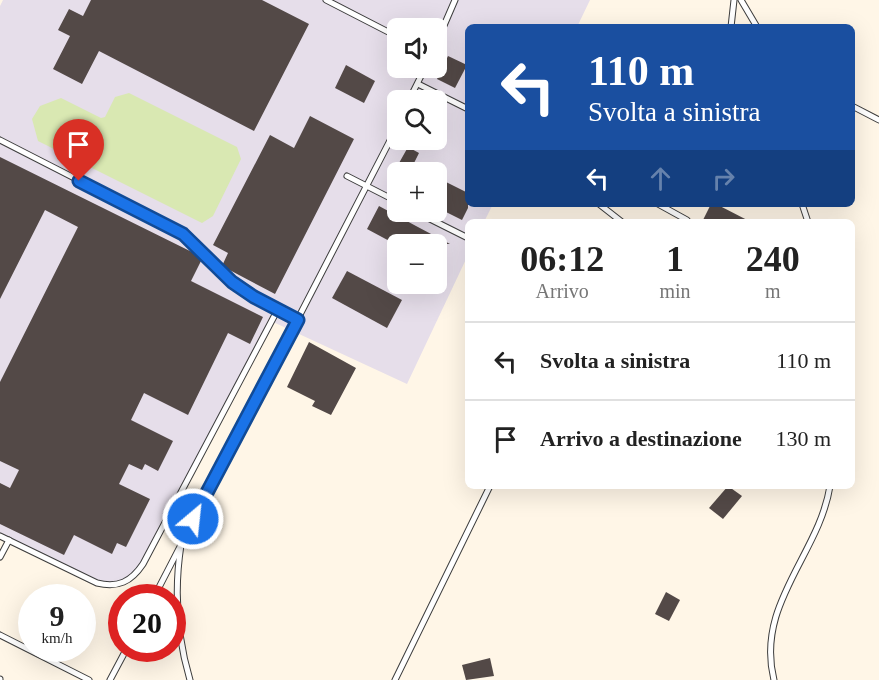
<!DOCTYPE html>
<html lang="it">
<meta charset="utf-8">
<style>
:root{--surface:#fff;--page:#f6f6f6;--text:#222;--muted:#767676;--line:#e0e0e0}
body{margin:0;font-family:Georgia,serif;background:var(--page);color:var(--text);height:100vh;display:flex;flex-direction:column;font-size:22px;white-space:nowrap}
*{box-sizing:border-box;margin:0}
p{font-size:20px;color:var(--muted)}
.icon{flex:none;width:33px;height:33px;fill:none;stroke:currentColor;stroke-width:2;stroke-linecap:round;stroke-linejoin:round}
.map{position:relative;flex:1;overflow:hidden}
.details{position:absolute;left:465px;top:219px;width:390px;height:270px;display:flex;flex-direction:column;background:var(--surface);border-radius:9px;box-shadow:0 6px 24px #0002}
.details>*{flex:none}
.banner{position:absolute;left:465px;top:24px;width:390px;height:183px;border-radius:9px;box-shadow:0 6px 24px #0002;background:#1a4fa0;color:#fff;overflow:hidden}
.tools{position:absolute;left:387px;top:18px;display:grid;gap:12px}
.tools a{display:grid;place-items:center;width:60px;height:60px;border-radius:9px;background:var(--surface);box-shadow:0 6px 24px #0002;font-size:30px}
.speed{position:absolute;left:18px;top:584px;display:flex;gap:12px;font-size:30px;font-weight:700;text-align:center}
.speed>*{display:grid;place-content:center;width:78px;height:78px;border-radius:50%;background:var(--surface);box-shadow:0 6px 24px #0002;line-height:1}
.speed small{font-size:15px;font-weight:400}
.speed .limit{border:9px solid #d22;background:#fff;color:#111}
.pin{position:absolute;display:grid;place-items:center;width:51px;height:51px;color:#fff;margin:-62px -26px;border-radius:50% 50% 50% 0;rotate:-45deg;box-shadow:0 0 6px #0007}
.pin .icon{rotate:45deg}
.me{position:absolute;width:66px;margin:-33px;rotate:28deg;stroke-linejoin:round;filter:drop-shadow(0 0 4px #0008)}
.turn{display:flex;align-items:center;gap:21px;height:126px;padding:0 24px;font-size:27px}
.turn .icon{width:78px;height:78px;stroke-width:2.5}
.turn b{display:block;font-size:42px;line-height:51px}
.lanes{display:flex;align-items:center;height:57px;padding:0 24px;background:#0003;justify-content:center;gap:30px;direction:ltr}
.lanes .off{opacity:.35}
.eta{display:flex;justify-content:space-evenly;align-items:center;height:102px;text-align:center}
.eta b{font-size:36px;font-weight:800;line-height:42px}
ul{padding:0;list-style:none}
li{display:flex;align-items:center;gap:18px;height:78px;padding:0 24px;border-top:2px solid var(--line)}
li div{flex:1}
li b{display:block;font-size:22px}
li em{font-style:normal}
.map>svg:first-child{display:block}
</style>
<div class="map">
<svg width="879" height="680" viewBox="0 0 879 680">
<rect width="100%" height="100%" fill="#fff6e7"/>
<path fill="#e6deea" fill-rule="evenodd" d="M3,0H590L577,27H468V204H493L484,222H468V255L407,384L271,321L133,577L104,585L0,537V6ZM398,28H436V68H398ZM398,100H436V140H398ZM398,172H436V212H398ZM398,244H436V284H398Z"/>
<path fill="#d9e8b2" d="M129,93L237,147L241,159L213,216L202,223L38,141L32,119L40,106L61,98L101,118L105,117L115,97Z"/>
<g fill="#534947">
<path d="M91,0H262L309,24L254,131L99,51L82,84L53,69L70,36L58,30L69,9L83,16Z"/>
<path d="M448,56L467,65L455,88L437,79Z"/>
<path d="M346,65L375,81L364,103L335,88Z"/>
<path d="M310,116L354,139L275,294L222,266L228,253L213,245L270,135L294,148Z"/>
<path d="M408,147L419,153L413,165L428,172H394Z"/>
<path d="M0,157L200,256L202,259L191,281L263,317L250,344L228,333L188,415L144,393L131,420L173,441L158,471L145,464L142,470L129,464L119,484L150,499L126,547L117,543L112,554L74,535L64,555L0,524V483L10,488L19,470L0,461V382L78,227L45,210L0,299Z"/>
<path d="M436,177L468,193V208L462,220L436,207Z"/>
<path d="M711,204H716L751,222H702Z"/>
<path d="M379,206L416,226L450,244H395L367,229Z"/>
<path d="M347,271L402,300L387,328L332,298Z"/>
<path d="M309,342L356,368L331,415L312,406L315,401L287,387Z"/>
<path d="M728,486L742,496L723,519L709,508Z"/>
<path d="M666,592L680,600L669,621L655,614Z"/>
<path d="M490,658L494,676L466,680L462,665Z"/>
</g>
<g fill="none" stroke-linecap="round" stroke-linejoin="round">
<g stroke="#3d3d3d" stroke-width="7">
<g id="lane">
<path d="M326,0L398,37"/>
<path d="M741,0L757,27"/>
<path d="M731,27L734,0"/>
<path d="M436,44L455,0"/>
<path d="M418,84L468,109"/>
<path d="M409,100L425,68"/>
<path d="M852,106L879,120"/>
<path d="M0,140L178,231C200,245 213,267 233,283C253,298 276,309 299,320"/>
<path d="M347,176L398,202"/>
<path d="M599,204L622,222"/>
<path d="M658,204L687,220"/>
<path d="M802,204L808,222"/>
<path d="M416,212L468,238"/>
<path d="M0,536L97,583C118,588 131,582 143,564L278,309"/>
<path d="M181,545C174,590 177,636 190,680"/>
<path d="M0,557L9,540"/>
<path d="M154,597L398,125"/>
<path d="M0,635L89,680"/>
<path d="M0,679V680"/>
<path d="M110,680L127,648"/>
<path d="M395,680L490,486"/>
<path d="M774,680C755,604 819,555 830,486"/>
</g>
</g>
<use href="#lane" stroke="#fff" stroke-width="5"/>
</g>
<g fill="none" stroke-linecap="round" stroke-linejoin="round">
<g stroke="#114b97" stroke-width="15">
<path id="route" d="M79,181L183,234L232,282L254,297L298,320L193,519"/>
</g>
<use href="#route" stroke="#1a73e8" stroke-width="10"/>
</g>
</svg>
<div class="tools">
<a><svg class="icon" aria-label="sound" viewBox="0 0 24 24"><path d="M4 9h4l5-4v14l-5-4H4zM17 9q2 3 0 6"/></svg></a>
<a><svg class="icon" aria-label="search" viewBox="0 0 24 24"><circle cx="10" cy="10" r="6"/><path d="M15 15l6 6"/></svg></a>
<a>+</a>
<a>−</a>
</div>
<div class="speed"><div>9<small>km/h</small></div><div class="limit">20</div></div>
<div class="pin" style="left:79px;top:181px;background:#d93025"><svg class="icon" aria-label="arrive" viewBox="0 0 24 24"><path d="M6 21V4h12l-3 4 3 4H6"/></svg></div>
<svg class="me" style="left:193px;top:519px" viewBox="-20 -20 40 40"><circle r="17" fill="#1a73e8" stroke="#fff" stroke-width="3"/><path d="M0-11L8 9 0 5-8 9z" fill="#fff"/></svg>
<div class="banner">
<div class="turn"><svg class="icon" aria-label="left" viewBox="0 0 24 24"><path d="M17 20v-9H6M10 6l-5 5 5 5"/></svg><div><b>110 m</b>Svolta a sinistra</div></div>
<div class="lanes"><svg class="icon" aria-label="left" viewBox="0 0 24 24"><path d="M17 20v-9H6M10 6l-5 5 5 5"/></svg><svg class="icon off" aria-label="ahead" viewBox="0 0 24 24"><path d="M12 20V5M6 11l6-6 6 6"/></svg><svg class="icon off" aria-label="right" viewBox="0 0 24 24"><path d="M7 20v-9h11M14 6l5 5-5 5"/></svg></div>
</div>
<section class="details">
<div class="eta">
<div><b>06:12</b><p>Arrivo</p></div>
<div><b>1</b><p>min</p></div>
<div><b>240</b><p>m</p></div>
</div>
<ul>
<li><svg class="icon" aria-label="left" viewBox="0 0 24 24"><path d="M17 20v-9H6M10 6l-5 5 5 5"/></svg><div><b>Svolta a sinistra</b></div><em>110 m</em></li>
<li><svg class="icon" aria-label="arrive" viewBox="0 0 24 24"><path d="M6 21V4h12l-3 4 3 4H6"/></svg><div><b>Arrivo a destinazione</b></div><em>130 m</em></li>
</ul>
</section>
</div>
